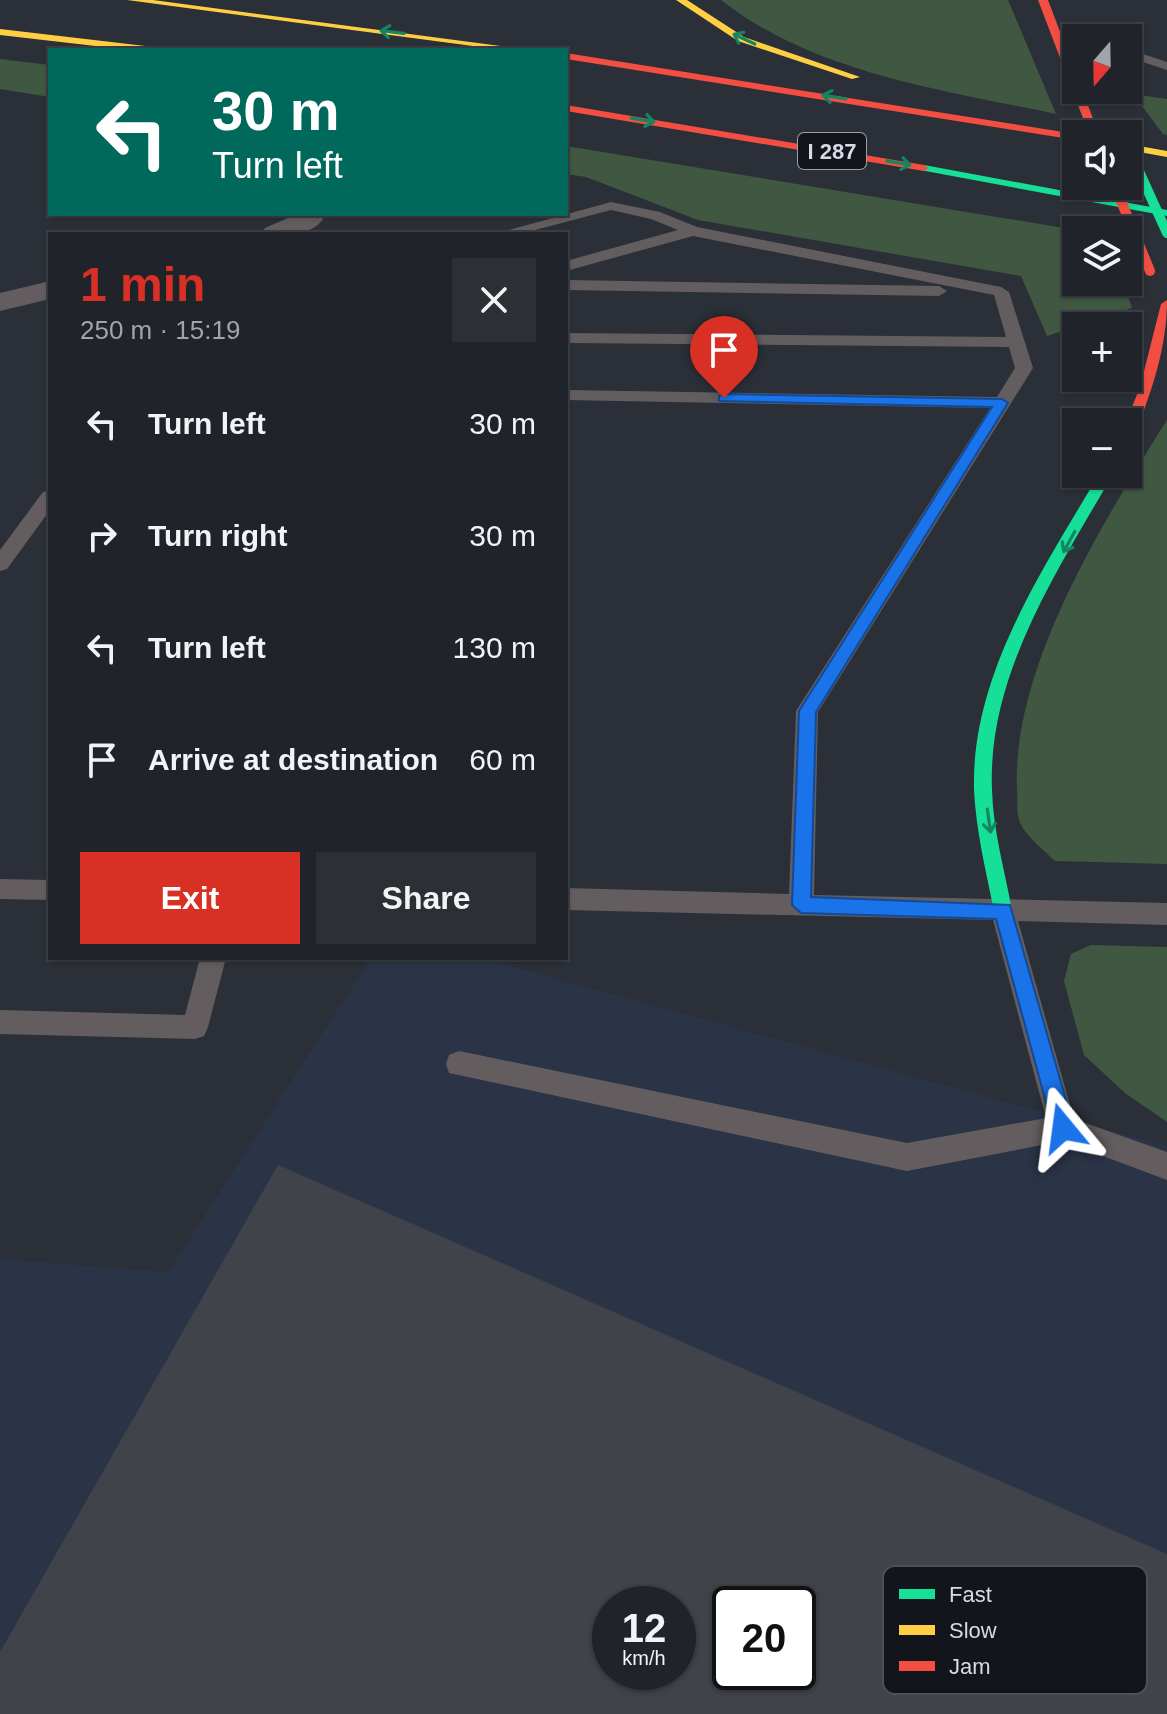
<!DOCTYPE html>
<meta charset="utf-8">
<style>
:root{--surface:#202329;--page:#2d2f35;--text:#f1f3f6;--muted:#a2a4a8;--line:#3d4046;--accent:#d93025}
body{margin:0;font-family:Helvetica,sans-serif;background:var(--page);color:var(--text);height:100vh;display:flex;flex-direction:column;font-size:30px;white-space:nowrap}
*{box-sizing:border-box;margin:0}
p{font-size:26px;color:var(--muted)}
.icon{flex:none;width:44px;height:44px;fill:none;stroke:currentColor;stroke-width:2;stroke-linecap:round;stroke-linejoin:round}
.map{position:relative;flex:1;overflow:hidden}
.panel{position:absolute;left:48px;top:232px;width:520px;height:728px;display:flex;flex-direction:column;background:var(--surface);border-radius:0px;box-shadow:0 2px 6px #0004,0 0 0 2px var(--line)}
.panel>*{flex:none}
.banner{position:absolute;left:48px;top:48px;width:520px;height:168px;border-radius:0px;box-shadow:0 2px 6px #0004,0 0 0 2px var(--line);background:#00695c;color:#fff;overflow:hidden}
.needle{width:52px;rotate:200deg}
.controls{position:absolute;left:1062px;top:24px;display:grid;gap:16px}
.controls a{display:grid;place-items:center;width:80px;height:80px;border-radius:0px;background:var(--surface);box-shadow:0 2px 6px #0004,0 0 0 2px var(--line);font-size:40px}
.speed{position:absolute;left:592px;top:1586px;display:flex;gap:16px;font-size:40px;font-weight:700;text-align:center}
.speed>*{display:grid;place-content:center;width:104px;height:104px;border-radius:50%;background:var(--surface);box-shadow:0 2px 6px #0004,0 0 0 2px var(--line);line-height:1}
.speed small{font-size:20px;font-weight:400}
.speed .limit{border:4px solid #111;border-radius:12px;background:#fff;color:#111}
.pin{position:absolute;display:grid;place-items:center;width:68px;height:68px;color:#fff;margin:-82px -34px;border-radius:50% 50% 50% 0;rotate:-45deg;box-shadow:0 0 8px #0007}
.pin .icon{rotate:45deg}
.me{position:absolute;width:88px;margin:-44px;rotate:344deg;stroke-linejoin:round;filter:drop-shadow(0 0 6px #0008)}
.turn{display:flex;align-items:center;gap:28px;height:168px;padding:0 32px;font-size:36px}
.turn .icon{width:104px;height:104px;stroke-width:2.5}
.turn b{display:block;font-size:56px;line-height:68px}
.round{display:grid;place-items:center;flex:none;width:84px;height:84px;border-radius:0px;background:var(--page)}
.overview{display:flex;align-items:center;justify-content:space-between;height:136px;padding:0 32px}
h1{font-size:48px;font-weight:700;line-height:60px;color:var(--accent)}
.primary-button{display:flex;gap:16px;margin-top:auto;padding:16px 32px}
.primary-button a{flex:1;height:92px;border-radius:0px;background:var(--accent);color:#fff;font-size:32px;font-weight:700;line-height:92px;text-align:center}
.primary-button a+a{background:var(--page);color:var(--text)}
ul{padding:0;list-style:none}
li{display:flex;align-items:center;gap:24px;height:112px;padding:0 32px}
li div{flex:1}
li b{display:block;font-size:30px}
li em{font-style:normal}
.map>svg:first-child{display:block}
</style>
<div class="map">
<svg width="1167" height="1714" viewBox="0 0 1167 1714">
<rect width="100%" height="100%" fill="#2b2f37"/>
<path fill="#2b3347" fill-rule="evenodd" d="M371,958H481L1167,1146V1714H0V1259L168,1272ZM610,1604H678V1672H610ZM730,1604H798V1672H730Z"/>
<g fill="#405841">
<path d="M721,0H1008L1056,114C942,90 814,73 721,0Z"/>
<path d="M0,59L50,65V97L0,89Z"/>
<path d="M1133,94L1167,99V135L1163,134Z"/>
<path d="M566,146L1076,230V282H1123L1132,308L1047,336L1021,276L698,220L586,177L566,174Z"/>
<path d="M1167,420V864L1055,861C1045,851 1023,834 1019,820C1016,811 1018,799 1017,790C1011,668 1104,520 1167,420Z"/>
<path d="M1091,945L1167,947V1122L1125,1093L1084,1055L1064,981L1071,954Z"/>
</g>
<path fill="#40434a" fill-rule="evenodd" d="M278,1165L1167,1554V1714H0V1652ZM610,1604H678V1672H610ZM730,1604H798V1672H730Z"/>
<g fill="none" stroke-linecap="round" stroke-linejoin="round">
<g fill="#635d5f" fill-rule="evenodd">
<path d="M1128,49L1167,62V70L1128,57Z"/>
<path d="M611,202L660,212L697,227L1001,287L1009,292L1033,368L818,712L814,895L1167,903V925L1018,921L1074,1119L1167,1152V1180L1063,1141L907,1171L449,1073L446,1064L449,1055L459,1051L907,1143L1046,1118L993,920L566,910V888L789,894L796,711L990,408L566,400V390L997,397L1015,368L1009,347L566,343V333L1006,337L994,295L693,236L566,271V261L678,230L651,219L611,210L520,234H494Z"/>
<path d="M566,280L939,286L947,291L939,296L566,290Z"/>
<path d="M50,490V510L7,569L0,571V550L43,492Z"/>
<path d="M0,879L50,880V900L0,899Z"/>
<path d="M200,958H226L208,1027L204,1036L195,1039L0,1034V1010L185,1015Z"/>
</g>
<g fill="#635d5f" fill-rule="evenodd">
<path d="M297,214H319L323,219C310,238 281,234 261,234L265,228Z"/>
<path d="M50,281V299L0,311V293Z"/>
</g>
<g fill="#16e098" fill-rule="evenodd">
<path d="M924,165L1167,210V216L920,170L919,168Z"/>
<path d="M1099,474H1113C1058,570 987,675 992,790C993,831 1005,871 1012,911L1010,917L1003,919L996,917L994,911C986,871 976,831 974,790C971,674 1043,570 1099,474Z"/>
</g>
<g fill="#ffcf43" fill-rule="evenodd">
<path d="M127,0H153L530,50H503Z"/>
<path d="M676,0H687L744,37L860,77L852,79L738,41Z"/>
<path d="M0,29L154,47L159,50H130L0,35Z"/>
<path d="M1128,144L1167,151V157L1128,150Z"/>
</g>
<g fill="#f24e42" fill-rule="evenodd">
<path d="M1038,0H1048L1076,74V90H1082L1099,134H1089Z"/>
<path d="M566,53L1076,134V140L566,59Z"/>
<path d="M566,105L924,165L929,168L924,171L566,111Z"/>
<path d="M1167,300C1167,348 1152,390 1135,434L1128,438L1126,422L1140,387L1161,304Z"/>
</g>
<path stroke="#16e098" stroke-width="10" d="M1128,147L1167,233"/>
<path stroke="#f24e42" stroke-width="10" d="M1119,196L1150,271"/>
</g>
<defs><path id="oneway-shaft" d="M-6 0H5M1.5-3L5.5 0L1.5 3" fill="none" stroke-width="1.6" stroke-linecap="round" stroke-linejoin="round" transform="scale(2)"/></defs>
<g stroke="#148560">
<use href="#oneway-shaft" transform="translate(392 32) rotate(-173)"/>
<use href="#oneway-shaft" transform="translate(744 39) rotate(-155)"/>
<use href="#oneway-shaft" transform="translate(834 97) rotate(-171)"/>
<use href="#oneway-shaft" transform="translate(643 120) rotate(9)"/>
<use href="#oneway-shaft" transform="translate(899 163) rotate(10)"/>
<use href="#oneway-shaft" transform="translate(1069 542) rotate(119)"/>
<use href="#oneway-shaft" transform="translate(989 821) rotate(82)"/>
</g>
<path fill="#1a73e8" stroke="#114b97" stroke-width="2" d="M724,394L1002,399L1008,403L816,712L811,897L1010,905L1074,1128L1071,1135L1063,1138L1056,1135L1053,1128L996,919L801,913L792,905L799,711L992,407L719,401V396Z"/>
<g text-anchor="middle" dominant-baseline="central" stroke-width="8" stroke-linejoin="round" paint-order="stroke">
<rect fill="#12151c" stroke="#9a9fa8" stroke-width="2" x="798" y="133" width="68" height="36" rx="6"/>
<g font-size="22" font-weight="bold" fill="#d5dae4">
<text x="832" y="151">I 287</text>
</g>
</g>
<rect x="883" y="1566" width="264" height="128" rx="12" fill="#12151c" stroke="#4c5058" stroke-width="2"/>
<rect x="899" y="1589" width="36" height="10" fill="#16e098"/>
<rect x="899" y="1625" width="36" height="10" fill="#ffcf43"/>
<rect x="899" y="1661" width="36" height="10" fill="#f24e42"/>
<g font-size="22" fill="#d5dae4">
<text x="949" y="1602">Fast</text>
<text x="949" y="1638">Slow</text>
<text x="949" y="1674">Jam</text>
</g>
</svg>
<div class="controls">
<a><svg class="needle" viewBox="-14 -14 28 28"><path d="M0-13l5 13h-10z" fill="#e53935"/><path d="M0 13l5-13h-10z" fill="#a2a4a8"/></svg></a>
<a><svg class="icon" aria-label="sound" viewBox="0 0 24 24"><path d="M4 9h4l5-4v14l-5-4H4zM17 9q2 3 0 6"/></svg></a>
<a><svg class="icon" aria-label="layers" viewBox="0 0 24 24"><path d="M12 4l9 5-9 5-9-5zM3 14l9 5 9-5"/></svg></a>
<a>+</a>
<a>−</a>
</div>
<div class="speed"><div>12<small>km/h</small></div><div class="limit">20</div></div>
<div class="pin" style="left:724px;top:398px;background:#d93025"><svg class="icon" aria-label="arrive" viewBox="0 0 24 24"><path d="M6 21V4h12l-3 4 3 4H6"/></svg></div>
<svg class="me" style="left:1063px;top:1128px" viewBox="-20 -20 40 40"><path d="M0-17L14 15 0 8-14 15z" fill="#1a73e8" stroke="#fff" stroke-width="4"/></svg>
<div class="banner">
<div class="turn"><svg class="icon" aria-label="left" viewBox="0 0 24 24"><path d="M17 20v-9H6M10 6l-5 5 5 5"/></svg><div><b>30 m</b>Turn left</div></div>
</div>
<section class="panel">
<div class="overview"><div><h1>1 min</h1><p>250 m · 15:19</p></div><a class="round"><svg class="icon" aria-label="close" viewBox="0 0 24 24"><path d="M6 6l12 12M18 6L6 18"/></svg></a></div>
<ul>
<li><svg class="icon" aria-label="left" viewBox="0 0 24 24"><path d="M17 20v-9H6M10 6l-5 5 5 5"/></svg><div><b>Turn left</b></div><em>30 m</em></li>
<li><svg class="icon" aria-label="right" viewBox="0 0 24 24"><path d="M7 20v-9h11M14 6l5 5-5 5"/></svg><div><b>Turn right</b></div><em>30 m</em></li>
<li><svg class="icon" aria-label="left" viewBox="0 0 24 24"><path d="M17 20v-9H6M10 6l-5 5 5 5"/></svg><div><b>Turn left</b></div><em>130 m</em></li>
<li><svg class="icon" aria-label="arrive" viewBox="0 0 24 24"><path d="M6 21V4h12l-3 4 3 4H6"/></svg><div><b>Arrive at destination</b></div><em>60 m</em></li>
</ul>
<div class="primary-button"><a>Exit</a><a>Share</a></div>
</section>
</div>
